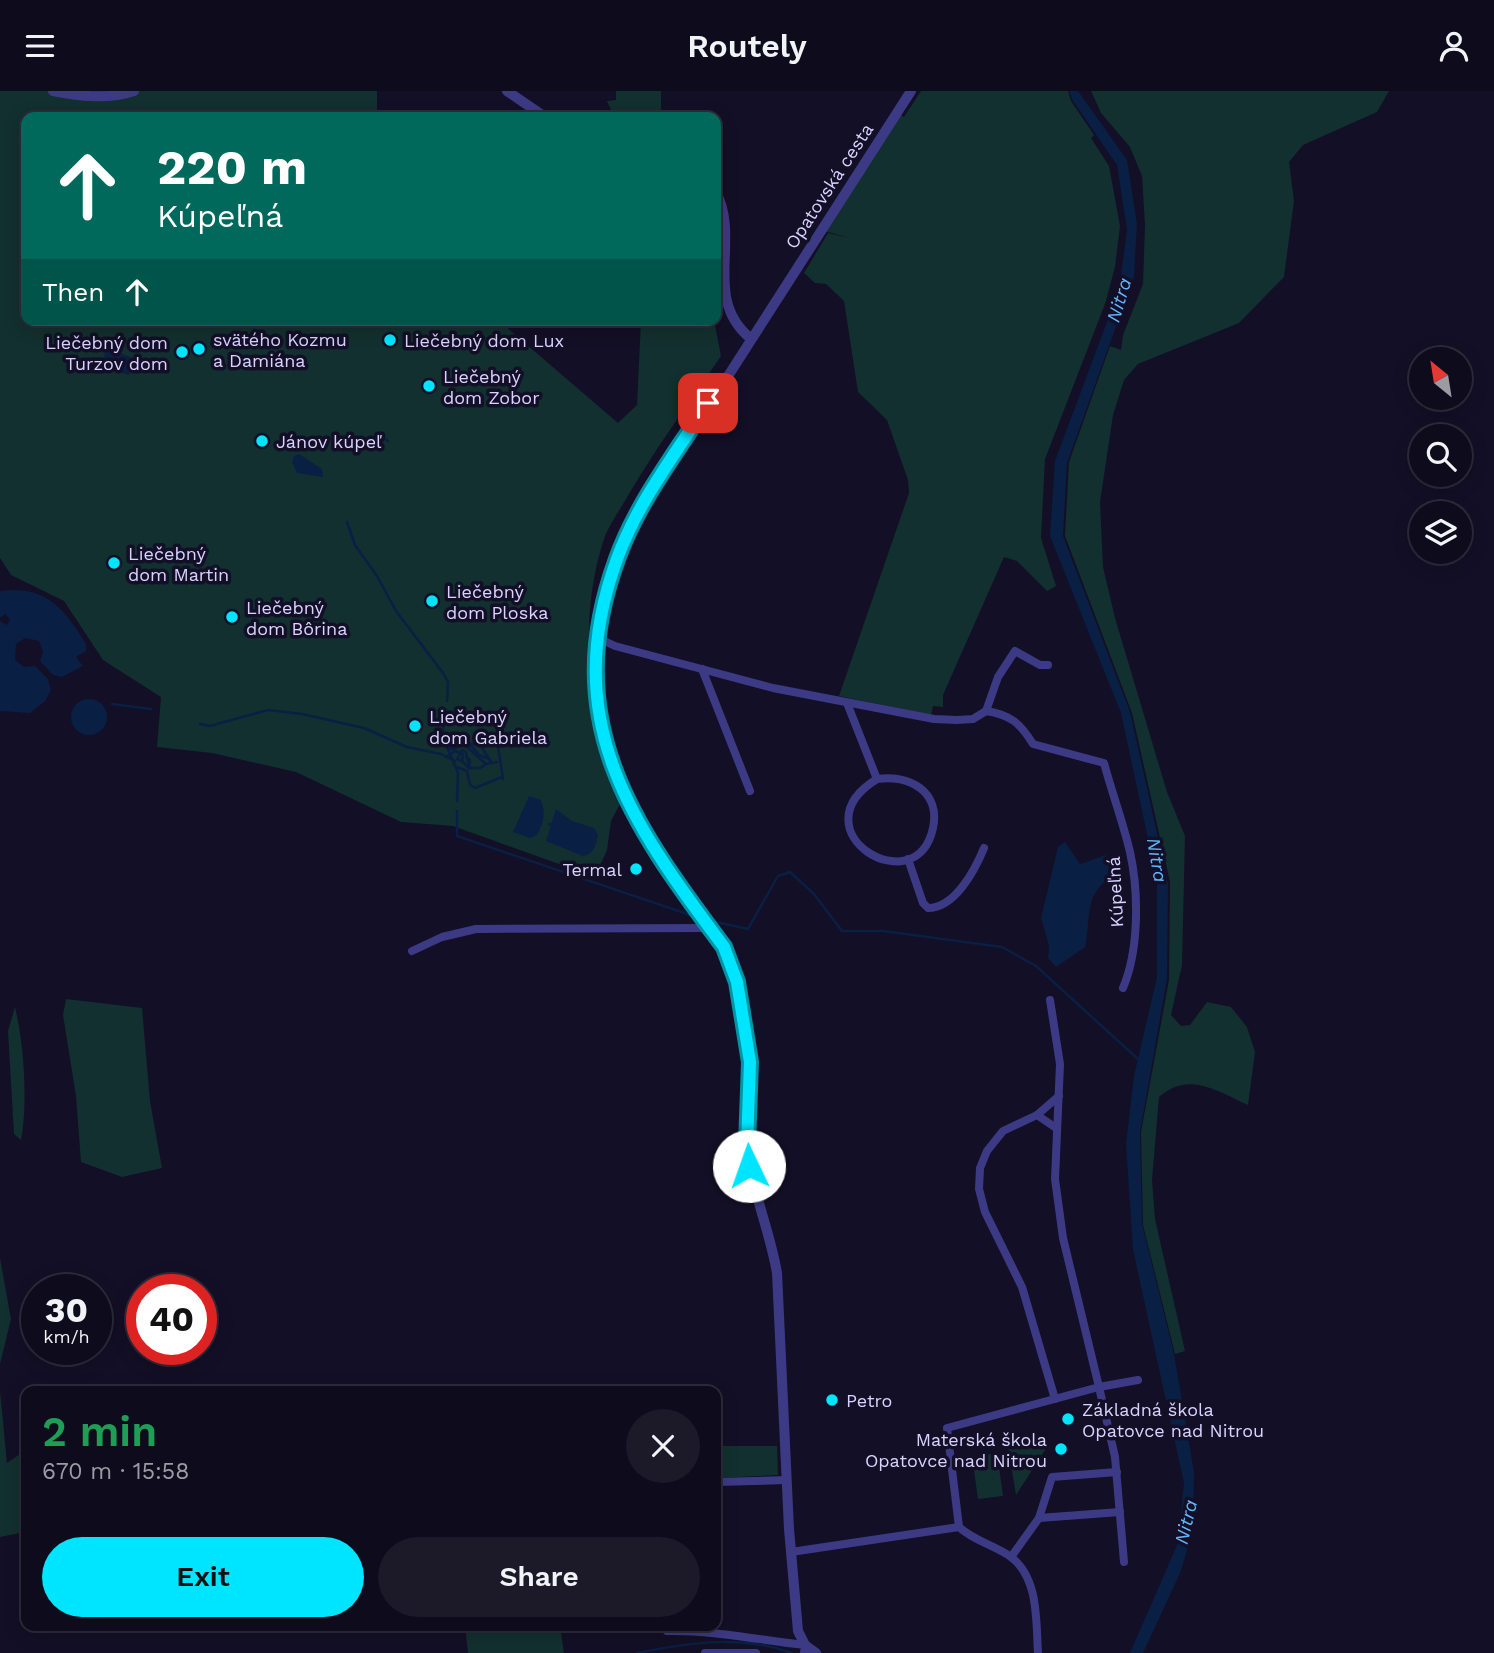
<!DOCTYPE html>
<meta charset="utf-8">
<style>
:root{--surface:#0e0b1c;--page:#1c1929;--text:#f1f3f6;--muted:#9b9ba3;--line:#2e2b3b;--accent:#00e5ff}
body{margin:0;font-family:"Work Sans",sans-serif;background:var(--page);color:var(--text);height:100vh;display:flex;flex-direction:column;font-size:26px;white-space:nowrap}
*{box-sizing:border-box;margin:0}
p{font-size:23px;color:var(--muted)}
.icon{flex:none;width:38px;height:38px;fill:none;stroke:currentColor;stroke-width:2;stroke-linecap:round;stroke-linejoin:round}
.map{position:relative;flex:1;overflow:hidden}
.panel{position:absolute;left:21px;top:1295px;width:700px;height:245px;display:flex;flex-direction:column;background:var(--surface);border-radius:14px;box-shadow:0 4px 18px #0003,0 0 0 2px var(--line)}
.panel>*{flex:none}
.hud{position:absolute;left:21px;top:21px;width:700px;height:214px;border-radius:14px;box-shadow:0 4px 18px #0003,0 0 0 2px var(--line);background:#00695c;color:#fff;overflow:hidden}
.needle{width:46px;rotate:330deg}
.controls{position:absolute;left:1409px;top:256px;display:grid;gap:14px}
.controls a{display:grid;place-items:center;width:63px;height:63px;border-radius:50%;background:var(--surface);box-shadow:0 4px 18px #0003,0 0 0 2px var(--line);font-size:35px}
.speed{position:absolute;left:21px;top:1183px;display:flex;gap:14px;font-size:35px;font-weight:700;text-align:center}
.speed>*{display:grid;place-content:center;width:91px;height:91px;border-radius:50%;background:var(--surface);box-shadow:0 4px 18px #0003,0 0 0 2px var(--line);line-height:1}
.speed small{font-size:18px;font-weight:400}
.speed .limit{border:10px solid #d22;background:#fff;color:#111}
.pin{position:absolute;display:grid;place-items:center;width:60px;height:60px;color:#fff;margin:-30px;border-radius:14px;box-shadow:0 4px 10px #0006}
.me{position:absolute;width:77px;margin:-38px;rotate:357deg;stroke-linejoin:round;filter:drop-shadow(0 0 5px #0008)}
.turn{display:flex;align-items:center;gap:24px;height:147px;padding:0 21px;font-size:32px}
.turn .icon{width:91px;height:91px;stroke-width:2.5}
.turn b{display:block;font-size:49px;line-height:60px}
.then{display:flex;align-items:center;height:66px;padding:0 21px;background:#0003;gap:14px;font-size:26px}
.round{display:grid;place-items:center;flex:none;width:74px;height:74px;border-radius:37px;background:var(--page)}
.overview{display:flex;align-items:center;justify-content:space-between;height:119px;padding:0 21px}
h1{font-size:42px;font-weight:600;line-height:52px;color:#1e9e55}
.action{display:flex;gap:14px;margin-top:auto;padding:14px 21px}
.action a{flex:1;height:80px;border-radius:42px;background:var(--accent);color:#111;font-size:28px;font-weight:600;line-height:80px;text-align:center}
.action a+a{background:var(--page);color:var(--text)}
header{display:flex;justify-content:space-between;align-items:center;height:91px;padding:0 21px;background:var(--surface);font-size:32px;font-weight:600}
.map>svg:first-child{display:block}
</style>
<header><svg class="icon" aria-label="menu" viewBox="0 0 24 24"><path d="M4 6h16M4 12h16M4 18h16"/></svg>Routely<svg class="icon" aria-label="person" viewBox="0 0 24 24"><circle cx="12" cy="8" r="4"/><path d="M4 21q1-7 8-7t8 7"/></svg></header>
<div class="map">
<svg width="1494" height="1562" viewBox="0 0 1494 1562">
<rect width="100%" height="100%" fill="#130f26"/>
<g fill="#12302f">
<path d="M0,0H377V26H26V229H498L618,332L637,314L641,229H714L721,265C690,311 657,355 629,403C621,417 611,431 605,445C575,533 591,628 620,713L611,730L607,759L595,786L453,735L401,731L296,681L212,662L157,656L161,606L103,569L64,510L11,484L0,467Z"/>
<path d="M616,0H661V26H614L607,10L616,9Z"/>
<path d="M921,0H1068L1071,10L1094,44L1091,47L1109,75L1120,135L1115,176L1105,213L1045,368L1041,447L1056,495L1047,500L1017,470L1004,466L943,604V616L933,615L931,624L839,605L909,402L908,389L887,329L858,301L844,210L826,193L815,192L804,182L828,142L849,147L825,140L901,24L904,26Z"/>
<path d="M1091,0H1389L1377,21L1303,54L1289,71L1294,110L1284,186L1239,232L1138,273L1124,289L1113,324L1100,411L1103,476L1115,527L1167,701L1185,745L1182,874L1171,924L1181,935L1190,934L1207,911L1231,916L1247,936L1255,961L1248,1014C1216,1000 1190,980 1159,1006L1152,1089L1155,1128L1185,1260L1175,1263L1143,1134L1141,1041L1169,889L1170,791L1132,622L1065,445L1069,371L1110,255L1121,259L1123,244L1143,193L1145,134L1142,85L1130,56L1101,22Z"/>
<path d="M66,908L142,917L150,1010L162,1077L122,1086L81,1071L76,1005L63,924Z"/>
<path d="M15,916C24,954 28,1011 21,1049L14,1043L8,940Z"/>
<path d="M0,1167L11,1228L0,1273Z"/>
<path d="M0,1300L7,1372L26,1359V1441L0,1446Z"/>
<path d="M1020,1347L1048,1350L1045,1359L1016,1404L1008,1356Z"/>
<path d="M716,1355H777L778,1384L716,1387Z"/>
<path d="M997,1362L1003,1405L978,1408L972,1366Z"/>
<path d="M465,1535H560L564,1562H468Z"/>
</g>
<g fill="#0a1f44">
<path d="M1069,0H1078L1127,69L1137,133L1134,185L1067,372L1063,445L1130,621L1168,791L1167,888L1140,1041L1142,1133L1174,1263L1194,1381L1193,1437L1181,1480L1143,1562H1130L1178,1452L1184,1392L1133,1159L1126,1053L1134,985L1157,886V790L1121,622L1050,445L1055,370L1119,199L1127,139L1117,74L1073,10Z"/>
<path d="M107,258L133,267L129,284L100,275Z"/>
<path d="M299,363L322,378L323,386L297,382L292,371L294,365Z"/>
<path d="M0,500C47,494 64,518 86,553V560L76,566L83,575L62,586L53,584L40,570L43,560L39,550L25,547L16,553L15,569L24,576L35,575L48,588L51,599L45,610L30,622L0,620V530L7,534L10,528L5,523L0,527Z"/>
<circle cx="89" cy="626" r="18"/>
<path d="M529,705L541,709C546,723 544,731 537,744L530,747L513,741Z"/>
<path d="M556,718L572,730L594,737L598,744C596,754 594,763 583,765L546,750Z"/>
<path d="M1065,751L1080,773L1106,764L1116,774C1112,788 1099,792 1093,806C1087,821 1089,840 1085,856L1056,876L1048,867L1049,855L1041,827L1058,756Z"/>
</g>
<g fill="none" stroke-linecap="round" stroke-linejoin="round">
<g stroke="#0a1f44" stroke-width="2.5">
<path d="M384,347L388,350"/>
<path d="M347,431L355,454L377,485L396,520L443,582L448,591L447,610"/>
<path d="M112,613L151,618"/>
<path d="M446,619L442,644L458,682L457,710"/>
<path d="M200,633L210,635L268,619L302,623L364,637L407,656L441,663L455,670"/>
<path d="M484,647L489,645L493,654"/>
<path d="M491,648L496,651"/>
<path d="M470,653L479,664L487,667"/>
<path d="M474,653L481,655L491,671"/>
<path d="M467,656L486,673L497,671"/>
<path d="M449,657L454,658L462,653L467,656L484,647L498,655L503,688"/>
<path d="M446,666L455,660L463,663L462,670L469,677"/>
<path d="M466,666L470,669L469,677H480L486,673"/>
<path d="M462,670L457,668L462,659L466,661L469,674"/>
<path d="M457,676L467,680L470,694L475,697L502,686"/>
<path d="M457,720V745L702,828"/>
<path d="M549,733L553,734"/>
<path d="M712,830L748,838L778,785L790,781L814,803L842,840H883L1002,856L1036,875L1139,969"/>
<path d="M637,1562C688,1552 741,1543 792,1562"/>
</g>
<g stroke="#3d3a85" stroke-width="8">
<path d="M598,547L615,555L773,597L934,628L957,629L973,628L986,620L998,586L1015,560L1040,574H1048"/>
<path d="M702,578L750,700"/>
<path d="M847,612L877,688C794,739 916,815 933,737C941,700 908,683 877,688"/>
<path d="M986,620C1011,624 1020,632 1033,653L1104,672C1112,702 1123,731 1130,761C1139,802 1139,859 1123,897"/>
<path d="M908,768L923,812L928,817C955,817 975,779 984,757"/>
<path d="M412,860L442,846L476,838L710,837"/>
<path d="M1037,1024L1056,1037"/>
<path d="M1055,1308L1022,1196L985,1121L979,1098L980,1077L987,1060L1003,1040L1037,1024L1059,1005"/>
<path d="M716,1391L787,1389"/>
<path d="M1039,1427L1120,1421"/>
<path d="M791,1461L959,1436"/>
<path d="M1011,1466L1039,1427L1052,1386L1117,1381"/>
<path d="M1124,1471L1115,1366L1099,1296L1138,1289"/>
<path d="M667,1540C714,1539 758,1549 805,1554L804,1562"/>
<path d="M705,1562H756"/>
<path d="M1038,1562C1036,1531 1039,1487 1011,1466C994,1454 974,1450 959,1436L947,1337L1099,1296L1063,1147L1055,1088L1060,973L1050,909"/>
</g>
<g stroke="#3d3a85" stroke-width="10">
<path d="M53,0C79,5 108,9 134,0"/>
<path d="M507,0L545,26"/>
<path d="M716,101C741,149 702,207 750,247"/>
<path d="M816,1562L805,1554L798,1540L789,1438L777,1182C770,1140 752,1100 747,1058C744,1030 751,1001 750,973C750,960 744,945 742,932C738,913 738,893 732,874C721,839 676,793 655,760C585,655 580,546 633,433L911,0"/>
</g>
</g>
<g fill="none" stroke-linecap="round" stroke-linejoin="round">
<g stroke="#0095a6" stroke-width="18">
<path id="route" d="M708,312C676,362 637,412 617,468C558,630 631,732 724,856L737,891L750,971L747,1054L749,1075"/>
</g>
<use href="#route" stroke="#00e5ff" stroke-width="12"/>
</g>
<g fill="#00e5ff" stroke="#130f26" stroke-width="2.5">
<circle cx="390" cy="249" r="7"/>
<circle cx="199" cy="258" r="7"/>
<circle cx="182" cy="261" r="7"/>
<circle cx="429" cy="295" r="7"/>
<circle cx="262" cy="350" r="7"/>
<circle cx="114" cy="472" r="7"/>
<circle cx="432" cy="510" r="7"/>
<circle cx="232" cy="526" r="7"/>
<circle cx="415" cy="635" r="7"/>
<circle cx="636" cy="778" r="7"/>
<circle cx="832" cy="1309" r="7"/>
<circle cx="1068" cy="1328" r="7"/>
<circle cx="1061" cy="1358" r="7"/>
</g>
<g text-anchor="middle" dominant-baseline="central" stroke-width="7" stroke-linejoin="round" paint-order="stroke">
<g font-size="18" fill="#d9d4ff" stroke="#130f26">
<text transform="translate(829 95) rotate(-57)">Opatovská cesta</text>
<text transform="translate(1115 801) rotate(-93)">Kúpeľná</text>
</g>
<g font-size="18" fill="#d9d4ff" stroke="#130f26" text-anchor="start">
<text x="213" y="248">svätého Kozmu<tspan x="213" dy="21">a Damiána</tspan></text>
<text x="404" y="249">Liečebný dom Lux</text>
<text x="168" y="251" text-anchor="end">Liečebný dom<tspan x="168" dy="21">Turzov dom</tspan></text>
<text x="443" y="285">Liečebný<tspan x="443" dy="21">dom Zobor</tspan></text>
<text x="276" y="350">Jánov kúpeľ</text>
<text x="128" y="462">Liečebný<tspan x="128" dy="21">dom Martin</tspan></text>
<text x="446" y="500">Liečebný<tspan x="446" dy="21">dom Ploska</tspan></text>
<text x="246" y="516">Liečebný<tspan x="246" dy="21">dom Bôrina</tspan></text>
<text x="429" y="625">Liečebný<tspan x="429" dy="21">dom Gabriela</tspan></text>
<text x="622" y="778" text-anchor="end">Termal</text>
<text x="846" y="1309">Petro</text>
<text x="1082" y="1318">Základná škola<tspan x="1082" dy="21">Opatovce nad Nitrou</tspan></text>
<text x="1047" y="1348" text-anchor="end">Materská škola<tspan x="1047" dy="21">Opatovce nad Nitrou</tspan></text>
</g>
<g font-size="19" font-style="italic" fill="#62b6ff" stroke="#130f26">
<text transform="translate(1119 209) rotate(-73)">Nitra</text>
<text transform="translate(1157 769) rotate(80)">Nitra</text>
<text transform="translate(1186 1431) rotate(-77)">Nitra</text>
</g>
</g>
</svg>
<div class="controls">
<a><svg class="needle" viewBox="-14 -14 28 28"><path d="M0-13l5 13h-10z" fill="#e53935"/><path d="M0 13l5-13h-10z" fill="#9b9ba3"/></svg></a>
<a><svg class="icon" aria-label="search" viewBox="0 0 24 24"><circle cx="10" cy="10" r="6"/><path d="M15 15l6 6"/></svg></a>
<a><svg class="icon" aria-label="layers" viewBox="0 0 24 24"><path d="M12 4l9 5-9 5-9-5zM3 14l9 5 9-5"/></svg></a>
</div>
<div class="speed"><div>30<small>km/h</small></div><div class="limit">40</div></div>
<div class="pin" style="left:708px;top:312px;background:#d93025"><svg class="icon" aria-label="arrive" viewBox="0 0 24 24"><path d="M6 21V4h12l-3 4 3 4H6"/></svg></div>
<svg class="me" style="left:749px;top:1075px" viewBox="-20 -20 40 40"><circle r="19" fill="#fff"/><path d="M0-13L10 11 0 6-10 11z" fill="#00e5ff"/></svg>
<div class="hud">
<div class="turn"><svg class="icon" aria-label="ahead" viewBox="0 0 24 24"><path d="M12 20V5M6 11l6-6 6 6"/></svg><div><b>220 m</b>Kúpeľná</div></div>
<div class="then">Then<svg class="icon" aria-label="ahead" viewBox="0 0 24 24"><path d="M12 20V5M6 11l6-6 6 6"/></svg></div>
</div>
<section class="panel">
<div class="overview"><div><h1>2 min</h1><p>670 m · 15:58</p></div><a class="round"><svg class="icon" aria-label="close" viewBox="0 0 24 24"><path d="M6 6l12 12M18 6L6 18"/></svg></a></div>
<div class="action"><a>Exit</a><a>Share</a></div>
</section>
</div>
